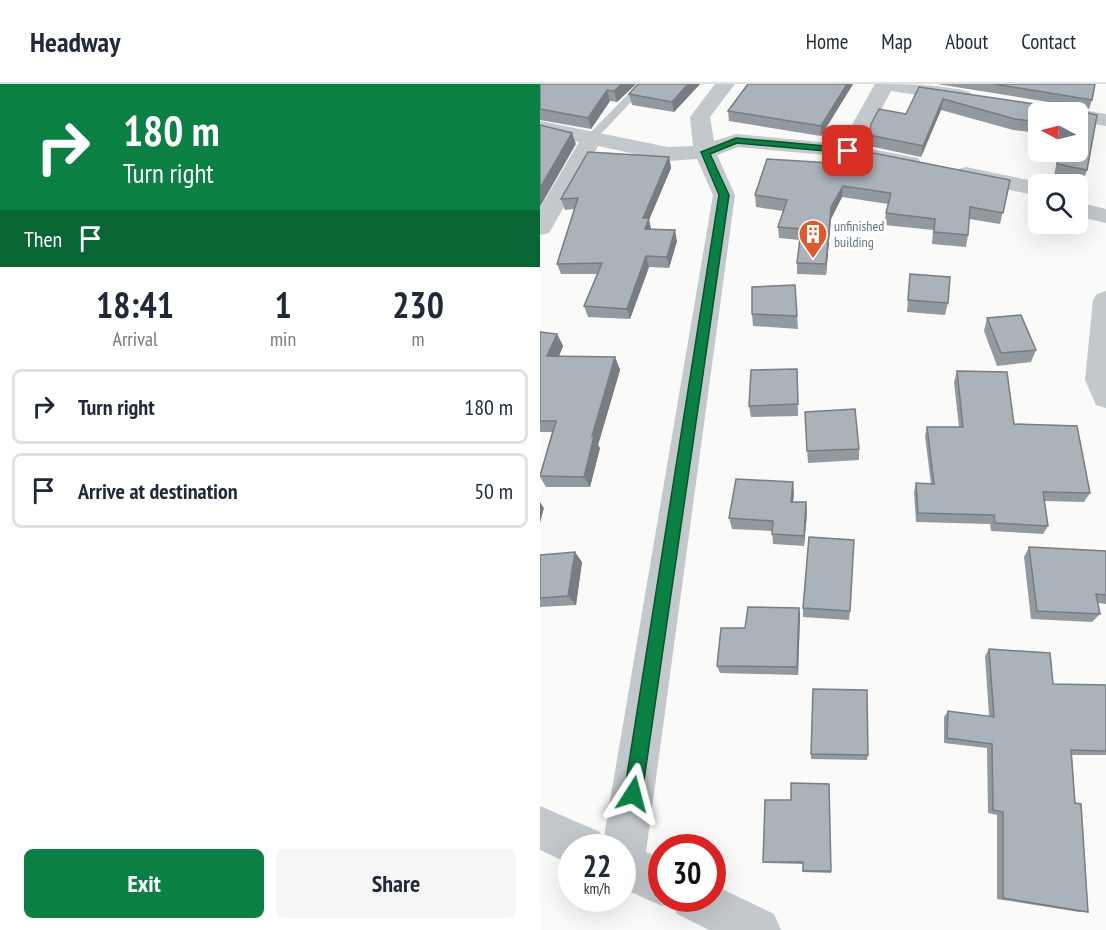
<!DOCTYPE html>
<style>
:root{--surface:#fff;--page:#f6f6f7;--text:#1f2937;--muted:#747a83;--line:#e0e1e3;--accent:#0b8043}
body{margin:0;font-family:"PT Sans Narrow",sans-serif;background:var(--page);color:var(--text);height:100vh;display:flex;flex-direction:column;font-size:22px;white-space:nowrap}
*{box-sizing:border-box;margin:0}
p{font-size:20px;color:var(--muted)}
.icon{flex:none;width:33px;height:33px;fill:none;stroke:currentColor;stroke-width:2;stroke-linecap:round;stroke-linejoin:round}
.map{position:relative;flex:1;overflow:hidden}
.details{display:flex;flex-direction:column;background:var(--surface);width:540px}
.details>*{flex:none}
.guide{background:#0b8043;color:#fff;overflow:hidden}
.needle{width:39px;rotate:277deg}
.buttons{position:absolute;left:488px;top:18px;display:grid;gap:12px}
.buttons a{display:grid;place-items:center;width:60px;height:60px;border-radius:9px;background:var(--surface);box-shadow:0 6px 24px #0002;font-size:30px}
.speed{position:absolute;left:18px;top:750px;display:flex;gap:12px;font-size:30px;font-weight:700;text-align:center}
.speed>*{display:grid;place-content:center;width:78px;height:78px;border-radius:50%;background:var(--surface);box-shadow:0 6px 24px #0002;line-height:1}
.speed small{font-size:15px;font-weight:400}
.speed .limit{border:9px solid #d22;background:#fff;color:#111}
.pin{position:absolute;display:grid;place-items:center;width:51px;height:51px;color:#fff;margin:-26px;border-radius:12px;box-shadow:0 3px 9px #0006}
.me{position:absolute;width:66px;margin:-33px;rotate:9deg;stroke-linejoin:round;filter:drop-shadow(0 0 4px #0008)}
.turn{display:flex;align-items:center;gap:21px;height:126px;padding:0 24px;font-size:27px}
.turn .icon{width:78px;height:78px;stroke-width:2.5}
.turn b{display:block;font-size:42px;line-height:51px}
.then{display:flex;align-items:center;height:57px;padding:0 24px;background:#0003;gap:12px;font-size:22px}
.eta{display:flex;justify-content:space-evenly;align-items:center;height:102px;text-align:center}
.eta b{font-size:36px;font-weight:700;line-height:42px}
.cta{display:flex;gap:12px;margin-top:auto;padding:12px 24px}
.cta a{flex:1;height:69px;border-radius:9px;background:var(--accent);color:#fff;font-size:24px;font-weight:700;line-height:69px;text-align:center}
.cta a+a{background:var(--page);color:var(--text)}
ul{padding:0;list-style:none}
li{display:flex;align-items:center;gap:18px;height:75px;margin:0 12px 9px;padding:0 12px;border:3px solid var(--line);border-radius:9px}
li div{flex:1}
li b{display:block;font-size:22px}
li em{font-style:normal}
header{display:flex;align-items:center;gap:36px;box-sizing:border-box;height:84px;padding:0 30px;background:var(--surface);border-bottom:2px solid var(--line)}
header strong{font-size:28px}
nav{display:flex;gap:33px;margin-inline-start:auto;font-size:21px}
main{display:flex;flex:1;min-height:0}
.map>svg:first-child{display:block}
</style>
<header>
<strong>Headway</strong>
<nav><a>Home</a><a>Map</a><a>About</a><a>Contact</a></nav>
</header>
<main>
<section class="details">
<div class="guide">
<div class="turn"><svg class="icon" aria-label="right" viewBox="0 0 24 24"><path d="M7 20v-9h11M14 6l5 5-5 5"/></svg><div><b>180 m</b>Turn right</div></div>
<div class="then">Then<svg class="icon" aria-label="arrive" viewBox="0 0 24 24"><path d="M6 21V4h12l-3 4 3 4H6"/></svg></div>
</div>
<div class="eta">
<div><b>18:41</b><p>Arrival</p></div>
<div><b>1</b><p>min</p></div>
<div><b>230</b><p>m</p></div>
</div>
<ul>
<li><svg class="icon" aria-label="right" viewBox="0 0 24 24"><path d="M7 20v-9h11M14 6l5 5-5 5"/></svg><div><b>Turn right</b></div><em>180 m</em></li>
<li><svg class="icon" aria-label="arrive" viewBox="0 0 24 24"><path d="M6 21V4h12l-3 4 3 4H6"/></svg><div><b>Arrive at destination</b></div><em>50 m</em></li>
</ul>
<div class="cta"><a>Exit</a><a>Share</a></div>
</section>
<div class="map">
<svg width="566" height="846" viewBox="0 0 566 846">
<rect width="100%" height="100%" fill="#fafaf8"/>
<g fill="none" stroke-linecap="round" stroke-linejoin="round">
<path fill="#c3c8cc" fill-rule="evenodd" d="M98,0H108L56,55H48V51Z"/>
<g fill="#c3c8cc" fill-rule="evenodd">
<path d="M175,0H195L170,33L174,57L196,50L301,60L335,0C367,0 399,0 430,8L433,12L430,16L423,18L351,7L321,63L378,74L381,79L378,84L370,86L308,73L198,63L177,71L195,111L106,768L122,775V814H172V800L234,830L241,846H169L137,830L132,818L122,822L82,804V764H32V781L0,766V722L60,748L63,758L173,111L157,75L128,77L58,62L12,144L9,149L0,151V124L39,58L0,49V37L128,63L153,62L150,33Z"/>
<path d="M537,25L566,30V42L537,37V28H529Z"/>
<path d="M426,83L498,98L506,100H498V112L418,95L415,90L418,85Z"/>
<path d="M537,118L566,125V139L537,132Z"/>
<path d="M566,207V324L556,321L545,296L553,216L557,210Z"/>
</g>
</g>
<g fill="#929a9f">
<path d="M0,0H96L77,18L70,17L51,45L0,36Z"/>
<path d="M160,0L134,28L92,21L89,10Z"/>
<path d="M313,0L281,52L189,37L188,27Z"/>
<path d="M397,0H555L552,16L549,25L538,23L547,86L543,97L514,91L519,68H537V28H498V49L473,46L401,26L381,73L329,62V51L366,30L379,3L501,21L521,20Z"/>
<path d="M129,73L131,84L109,136L111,145L137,157L129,184L109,183L90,235L48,233L44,222L57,190H21L17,180L34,125L25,126L21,115Z"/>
<path d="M227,75L470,96L460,140L429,135L428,151L426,163L392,160L393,146L344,141L346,129L348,120L302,113L291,135L286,191L257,190V179L260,156L239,154L238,143L243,127L216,123L215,111Z"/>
<path d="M370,190L408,219L405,231L367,228Z"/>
<path d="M255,201L258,245L213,242L212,230Z"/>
<path d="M447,234L496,266L491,278L457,282L444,247Z"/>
<path d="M0,248L17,250L23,262L19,272L75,273L80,286L58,361L60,364L50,403H6L0,393V390L12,348H0Z"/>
<path d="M257,285L258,332L211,333L209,322Z"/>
<path d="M417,287L550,409L544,418L505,417L508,442L503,450L451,447L450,440L376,438L374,408L376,399L391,400L385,352L387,343H419L414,298Z"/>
<path d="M265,328L319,365V376L268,379Z"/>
<path d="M254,409L253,418H266L267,429L264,462L233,460L232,447L192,445L189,434Z"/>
<path d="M489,463L566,467V520L558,519L560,530L552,538L491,535L484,473Z"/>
<path d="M0,471L42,478L36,521L0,523Z"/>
<path d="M259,524L260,532L258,591L180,589L177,582L205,544Z"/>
<path d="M263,524L310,527L309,536L263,533Z"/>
<path d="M449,565L513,600L566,601V671H532L535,719L548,828H539L457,815V731L448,729L447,664L404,659V633L408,627L449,632L445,572Z"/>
<path d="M271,670L328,671L327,676L271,675Z"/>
<path d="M289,700L291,789L263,788V780L225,779L223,778L251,716Z"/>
</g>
<g fill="#777d82">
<path d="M82,0H96L77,18L74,7Z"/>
<path d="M148,0H160L134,28L132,18Z"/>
<path d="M307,0H313L281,52V42Z"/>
<path d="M67,6L70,17L51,45L48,34Z"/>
<path d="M403,15L401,26L381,73L383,62Z"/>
<path d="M32,49L36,60L0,123V104Z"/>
<path d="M129,73L131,84L109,136L111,145L108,156L103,134Z"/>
<path d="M303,102L302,113L291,135L286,191V180L291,123Z"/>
<path d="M135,146L137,157L129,184L127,173Z"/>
<path d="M106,172L109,183L90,235L87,225Z"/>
<path d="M17,250L23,262L14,284L7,272Z"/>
<path d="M75,273L80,286L58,361L60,364L50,403L44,393L52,352Z"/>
<path d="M253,398L254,409L252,428L251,418Z"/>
<path d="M0,418L4,424L0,439Z"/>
<path d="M266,418L267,429L264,462V452Z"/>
<path d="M35,468L42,478L36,521L28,512Z"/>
<path d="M259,524L260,532L258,591L257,583Z"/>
</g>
<g fill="#aab3b9" stroke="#777d82" stroke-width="1.5">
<path d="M0,0H82L74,7L67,6L48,34L0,25Z"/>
<path d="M98,0H148L132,18L89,10Z"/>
<path d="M208,0H307L281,42L188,27Z"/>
<path d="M454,0H555L552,16Z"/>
<path d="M379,3L501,21L538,19L539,27L557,31L547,86L517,80L520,68H537V28H498V38L475,35L403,15L383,62L329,51L331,40L339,25L366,30Z"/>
<path d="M0,41L32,49L0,104Z"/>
<path d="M48,68L129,73L103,134H109L105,145L135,146L127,173L106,172L87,225L44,222L62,179L17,180L38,114L21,115Z"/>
<path d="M328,68L470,96L463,129L430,123L428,151L394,148L395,135L346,129L351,109L303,102L291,123L286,180L257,179L261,145L238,143L247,116L215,111L227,75L326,81Z"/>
<path d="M370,190L410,193L408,219L368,216Z"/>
<path d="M255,201L257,232L212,230V203Z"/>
<path d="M481,231L496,266L461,269L447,234Z"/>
<path d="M0,248L17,250L7,272L75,273L52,352H54L44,393L0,392L16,337H0Z"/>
<path d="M257,285L258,320L209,322L211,286Z"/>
<path d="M417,287L467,288L474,340L537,342L550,409L503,408L508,442L455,439L454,431L378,429L376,399L394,400L387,343H423Z"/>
<path d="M315,325L319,365L267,367L265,328Z"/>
<path d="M196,395L253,398L251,418H266L264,452L232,450L233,437L189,434Z"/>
<path d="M269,453L314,456L310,527L263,524Z"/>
<path d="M489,463L566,467V511L556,510L560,530L497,527Z"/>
<path d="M35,468L28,512L0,514V471Z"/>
<path d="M208,523L259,524L257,583L177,582L181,544H205Z"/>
<path d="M449,565L510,569L513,600L566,601V667L531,666L535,719L541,720L548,828L463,814V728L453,726L452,660L407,654L408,627L454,633Z"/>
<path d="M273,605L327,606L328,671L271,670Z"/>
<path d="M251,699L289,700L291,787H263V778H223L225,716H251Z"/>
</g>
<path fill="#0b8043" stroke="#07532c" stroke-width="1.5" d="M196,54L308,64L312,67L308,69L197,59L170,70L189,111L102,710L99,716L93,719L87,716L84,710L179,111L161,68Z"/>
<defs>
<g id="building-pin" transform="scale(1.5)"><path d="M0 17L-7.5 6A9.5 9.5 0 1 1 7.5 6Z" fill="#e4572e" stroke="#fff"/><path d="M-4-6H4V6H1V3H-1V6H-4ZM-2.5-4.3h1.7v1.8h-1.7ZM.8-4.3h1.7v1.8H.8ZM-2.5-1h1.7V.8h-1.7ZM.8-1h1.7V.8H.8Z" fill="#fff"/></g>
</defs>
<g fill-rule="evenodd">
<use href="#building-pin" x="273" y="150"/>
</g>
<g text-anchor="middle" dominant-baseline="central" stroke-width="6" stroke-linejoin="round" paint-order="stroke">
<g font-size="14" fill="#657683" stroke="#fff" text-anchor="start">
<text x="294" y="142">unfinished<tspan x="294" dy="16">building</tspan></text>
</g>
</g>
</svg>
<div class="buttons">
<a><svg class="needle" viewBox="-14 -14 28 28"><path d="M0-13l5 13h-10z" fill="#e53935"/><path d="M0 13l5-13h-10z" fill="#747a83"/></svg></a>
<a><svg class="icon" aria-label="search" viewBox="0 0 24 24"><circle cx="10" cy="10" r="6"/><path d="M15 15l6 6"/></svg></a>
</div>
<div class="speed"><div>22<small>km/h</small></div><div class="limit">30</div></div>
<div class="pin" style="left:308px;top:67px;background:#d93025"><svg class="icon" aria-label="arrive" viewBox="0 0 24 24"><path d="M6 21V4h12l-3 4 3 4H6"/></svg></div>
<svg class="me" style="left:93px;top:710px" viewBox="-20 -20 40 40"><path d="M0-17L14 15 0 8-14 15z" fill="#0b8043" stroke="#fff" stroke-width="4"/></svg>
</div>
</main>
